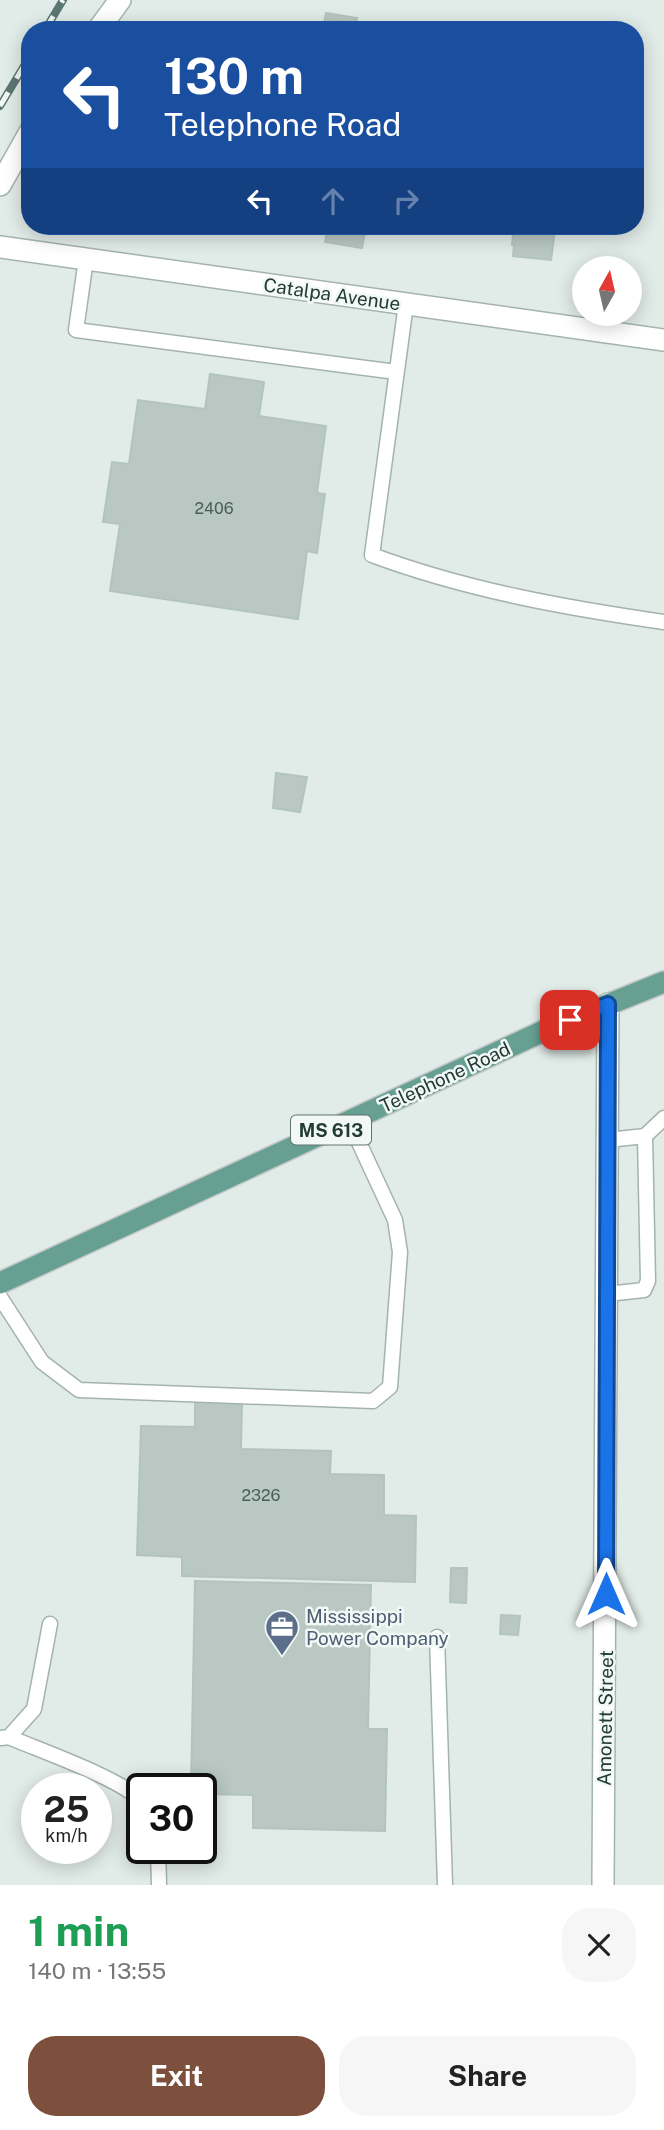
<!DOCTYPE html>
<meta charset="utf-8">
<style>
:root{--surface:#fff;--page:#f6f6f6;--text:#222;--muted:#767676;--accent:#7d503d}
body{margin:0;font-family:"Public Sans",sans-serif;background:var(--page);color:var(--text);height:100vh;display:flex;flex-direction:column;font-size:26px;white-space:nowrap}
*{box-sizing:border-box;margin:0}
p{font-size:23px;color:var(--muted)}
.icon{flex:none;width:38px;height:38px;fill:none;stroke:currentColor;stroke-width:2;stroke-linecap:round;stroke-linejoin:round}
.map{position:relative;height:1885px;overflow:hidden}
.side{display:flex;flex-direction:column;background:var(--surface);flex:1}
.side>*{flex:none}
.top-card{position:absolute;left:21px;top:21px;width:623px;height:214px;border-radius:28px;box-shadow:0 4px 18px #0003;background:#1a4fa0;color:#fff;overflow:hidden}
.needle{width:46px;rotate:8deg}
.tools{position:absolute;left:572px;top:256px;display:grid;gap:14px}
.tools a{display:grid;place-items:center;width:70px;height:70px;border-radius:50%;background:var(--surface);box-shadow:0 4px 18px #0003;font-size:35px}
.speed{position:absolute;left:21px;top:1773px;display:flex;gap:14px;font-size:35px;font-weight:700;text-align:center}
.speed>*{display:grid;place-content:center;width:91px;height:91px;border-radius:50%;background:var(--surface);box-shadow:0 4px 18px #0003;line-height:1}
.speed small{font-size:18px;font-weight:400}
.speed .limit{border:4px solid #111;border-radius:10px;background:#fff;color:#111}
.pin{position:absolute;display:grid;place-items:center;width:60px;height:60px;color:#fff;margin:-30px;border-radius:14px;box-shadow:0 4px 10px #0006}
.me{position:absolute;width:77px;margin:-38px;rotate:0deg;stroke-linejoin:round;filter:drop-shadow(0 0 5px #0008)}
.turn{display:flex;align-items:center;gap:24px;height:147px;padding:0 28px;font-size:32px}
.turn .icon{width:91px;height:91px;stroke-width:2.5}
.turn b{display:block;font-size:49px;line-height:60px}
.lanes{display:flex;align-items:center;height:66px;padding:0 28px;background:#0003;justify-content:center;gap:35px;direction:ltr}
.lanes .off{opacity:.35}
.round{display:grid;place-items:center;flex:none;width:74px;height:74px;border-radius:28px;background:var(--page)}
.overview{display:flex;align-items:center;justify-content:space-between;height:119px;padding:0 28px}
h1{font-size:42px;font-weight:700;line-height:52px;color:#1e9e55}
.primary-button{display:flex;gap:14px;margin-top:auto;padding:14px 28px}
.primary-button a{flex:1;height:80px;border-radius:28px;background:var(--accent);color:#fff;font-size:28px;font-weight:700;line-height:80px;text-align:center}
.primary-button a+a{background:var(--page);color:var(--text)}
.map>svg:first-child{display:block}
</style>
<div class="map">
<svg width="664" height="1885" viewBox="0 0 664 1885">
<rect width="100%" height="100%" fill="#e1ebe7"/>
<g fill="#b9c8c3" stroke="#b3c4be" stroke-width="2">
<path d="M326,13L357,18L355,30H323Z"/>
<path d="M328,226H366L362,248L325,242Z"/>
<path d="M514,226H567V232L555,230L551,260L513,256L514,245H512Z"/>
<path d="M210,374L264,382L259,416L326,426L317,493L325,494L317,553L307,551L298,619L110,591L120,524L103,522L112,462L129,464L138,400L205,409Z"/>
<path d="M276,773L307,777L300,812L273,808Z"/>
<path d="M195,1402H242L241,1449L331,1451L330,1474L384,1475V1515L416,1516L415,1582L182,1576V1557L137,1555L141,1426L195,1427Z"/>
<path d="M451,1568H467L466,1603L450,1602Z"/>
<path d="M195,1581L371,1585L368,1729H387L385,1831L253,1828V1795L201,1794V1788H191Z"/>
<path d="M501,1615L520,1616L518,1635L500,1634Z"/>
</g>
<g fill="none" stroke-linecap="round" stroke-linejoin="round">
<g stroke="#a4b3ae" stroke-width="17">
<g id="service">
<path d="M86,259L76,330L396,372"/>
<path d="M406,304L372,555C466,590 566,608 664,622"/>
<path d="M608,1140L645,1136L664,1118"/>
<path d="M607,1294L644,1290L648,1281L645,1136"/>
<path d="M0,1297L42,1362L79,1390L373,1401L390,1387L400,1252L395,1220L349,1121"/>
<path d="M437,1637L445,1885"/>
<path d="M9,1737C36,1749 129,1781 142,1803"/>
<path d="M1,1738L9,1737L34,1709L50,1624"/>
<path d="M158,1848L159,1885"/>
</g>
</g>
<g stroke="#a4b3ae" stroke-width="24">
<g id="minor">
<path d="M98,30L120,0"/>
<path d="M0,185L30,132"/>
<path d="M0,247L664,340"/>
<path d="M603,1885L608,1004"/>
</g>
</g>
<g stroke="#c1c8c6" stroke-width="24">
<path id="primary" d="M0,1283L550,1028L664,982"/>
</g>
<use href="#service" stroke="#fff" stroke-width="14"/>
<use href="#minor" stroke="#fff" stroke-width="21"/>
<use href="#primary" stroke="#679f93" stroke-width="21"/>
<g stroke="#5c7671" stroke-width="8">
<g id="rail">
<path d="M45,30L63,0"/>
<path d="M0,106L30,56"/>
</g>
</g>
<use href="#rail" stroke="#f1f8f5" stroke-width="5" stroke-dasharray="16" stroke-linecap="butt"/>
</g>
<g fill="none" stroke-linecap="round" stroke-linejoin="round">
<g stroke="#114b97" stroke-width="18">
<path id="route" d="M570,1020L608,1004L606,1594"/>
</g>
<use href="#route" stroke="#1a73e8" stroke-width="12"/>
</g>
<defs>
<g id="office-pin" transform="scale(1.75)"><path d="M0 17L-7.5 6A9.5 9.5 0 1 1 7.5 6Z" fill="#5c6f8a" stroke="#f1f8f5"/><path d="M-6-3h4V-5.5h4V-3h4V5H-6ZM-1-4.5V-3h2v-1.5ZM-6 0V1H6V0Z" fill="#fff"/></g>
</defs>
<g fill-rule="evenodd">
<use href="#office-pin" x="282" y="1627"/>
</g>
<g text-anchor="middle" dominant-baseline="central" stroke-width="5" stroke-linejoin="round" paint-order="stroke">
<g font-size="16" fill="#485e58">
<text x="214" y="508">2406</text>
<text x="261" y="1495">2326</text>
</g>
<rect fill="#f1f8f5" stroke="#60746f" stroke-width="2" x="291" y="1115.5" width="80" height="29" rx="5"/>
<g font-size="18" font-weight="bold" fill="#223b35">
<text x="331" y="1130">MS 613</text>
</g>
<g font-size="19" fill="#223b35" stroke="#f1f8f5">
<text transform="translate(332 294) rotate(8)">Catalpa Avenue</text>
<text transform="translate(445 1077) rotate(-25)">Telephone Road</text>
<text transform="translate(605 1718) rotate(-89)">Amonett Street</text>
</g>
<g font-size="19" fill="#4e5e75" stroke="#f1f8f5" text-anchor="start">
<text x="306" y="1616">Mississippi<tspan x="306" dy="22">Power Company</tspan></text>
</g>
</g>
</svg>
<div class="tools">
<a><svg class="needle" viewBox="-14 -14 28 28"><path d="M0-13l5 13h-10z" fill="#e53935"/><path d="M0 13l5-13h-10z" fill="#767676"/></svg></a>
</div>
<div class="speed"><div>25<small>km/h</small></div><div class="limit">30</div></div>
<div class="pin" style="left:570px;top:1020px;background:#d93025"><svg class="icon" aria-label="arrive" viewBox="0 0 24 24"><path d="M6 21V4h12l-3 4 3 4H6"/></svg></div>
<svg class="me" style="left:606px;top:1594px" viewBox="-20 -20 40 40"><path d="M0-17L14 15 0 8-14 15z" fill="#1a73e8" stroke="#fff" stroke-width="4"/></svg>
<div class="top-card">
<div class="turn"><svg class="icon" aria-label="left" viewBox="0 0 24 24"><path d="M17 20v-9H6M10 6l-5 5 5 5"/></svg><div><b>130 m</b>Telephone Road</div></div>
<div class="lanes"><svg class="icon" aria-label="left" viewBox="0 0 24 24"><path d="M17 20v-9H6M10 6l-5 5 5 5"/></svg><svg class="icon off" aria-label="ahead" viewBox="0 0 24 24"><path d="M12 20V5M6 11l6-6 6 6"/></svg><svg class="icon off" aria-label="right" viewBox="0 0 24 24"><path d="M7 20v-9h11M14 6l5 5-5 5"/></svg></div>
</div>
</div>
<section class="side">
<div class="overview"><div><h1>1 min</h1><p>140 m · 13:55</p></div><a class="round"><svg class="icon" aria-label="close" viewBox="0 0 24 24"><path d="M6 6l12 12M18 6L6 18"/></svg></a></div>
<div class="primary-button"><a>Exit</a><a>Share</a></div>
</section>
